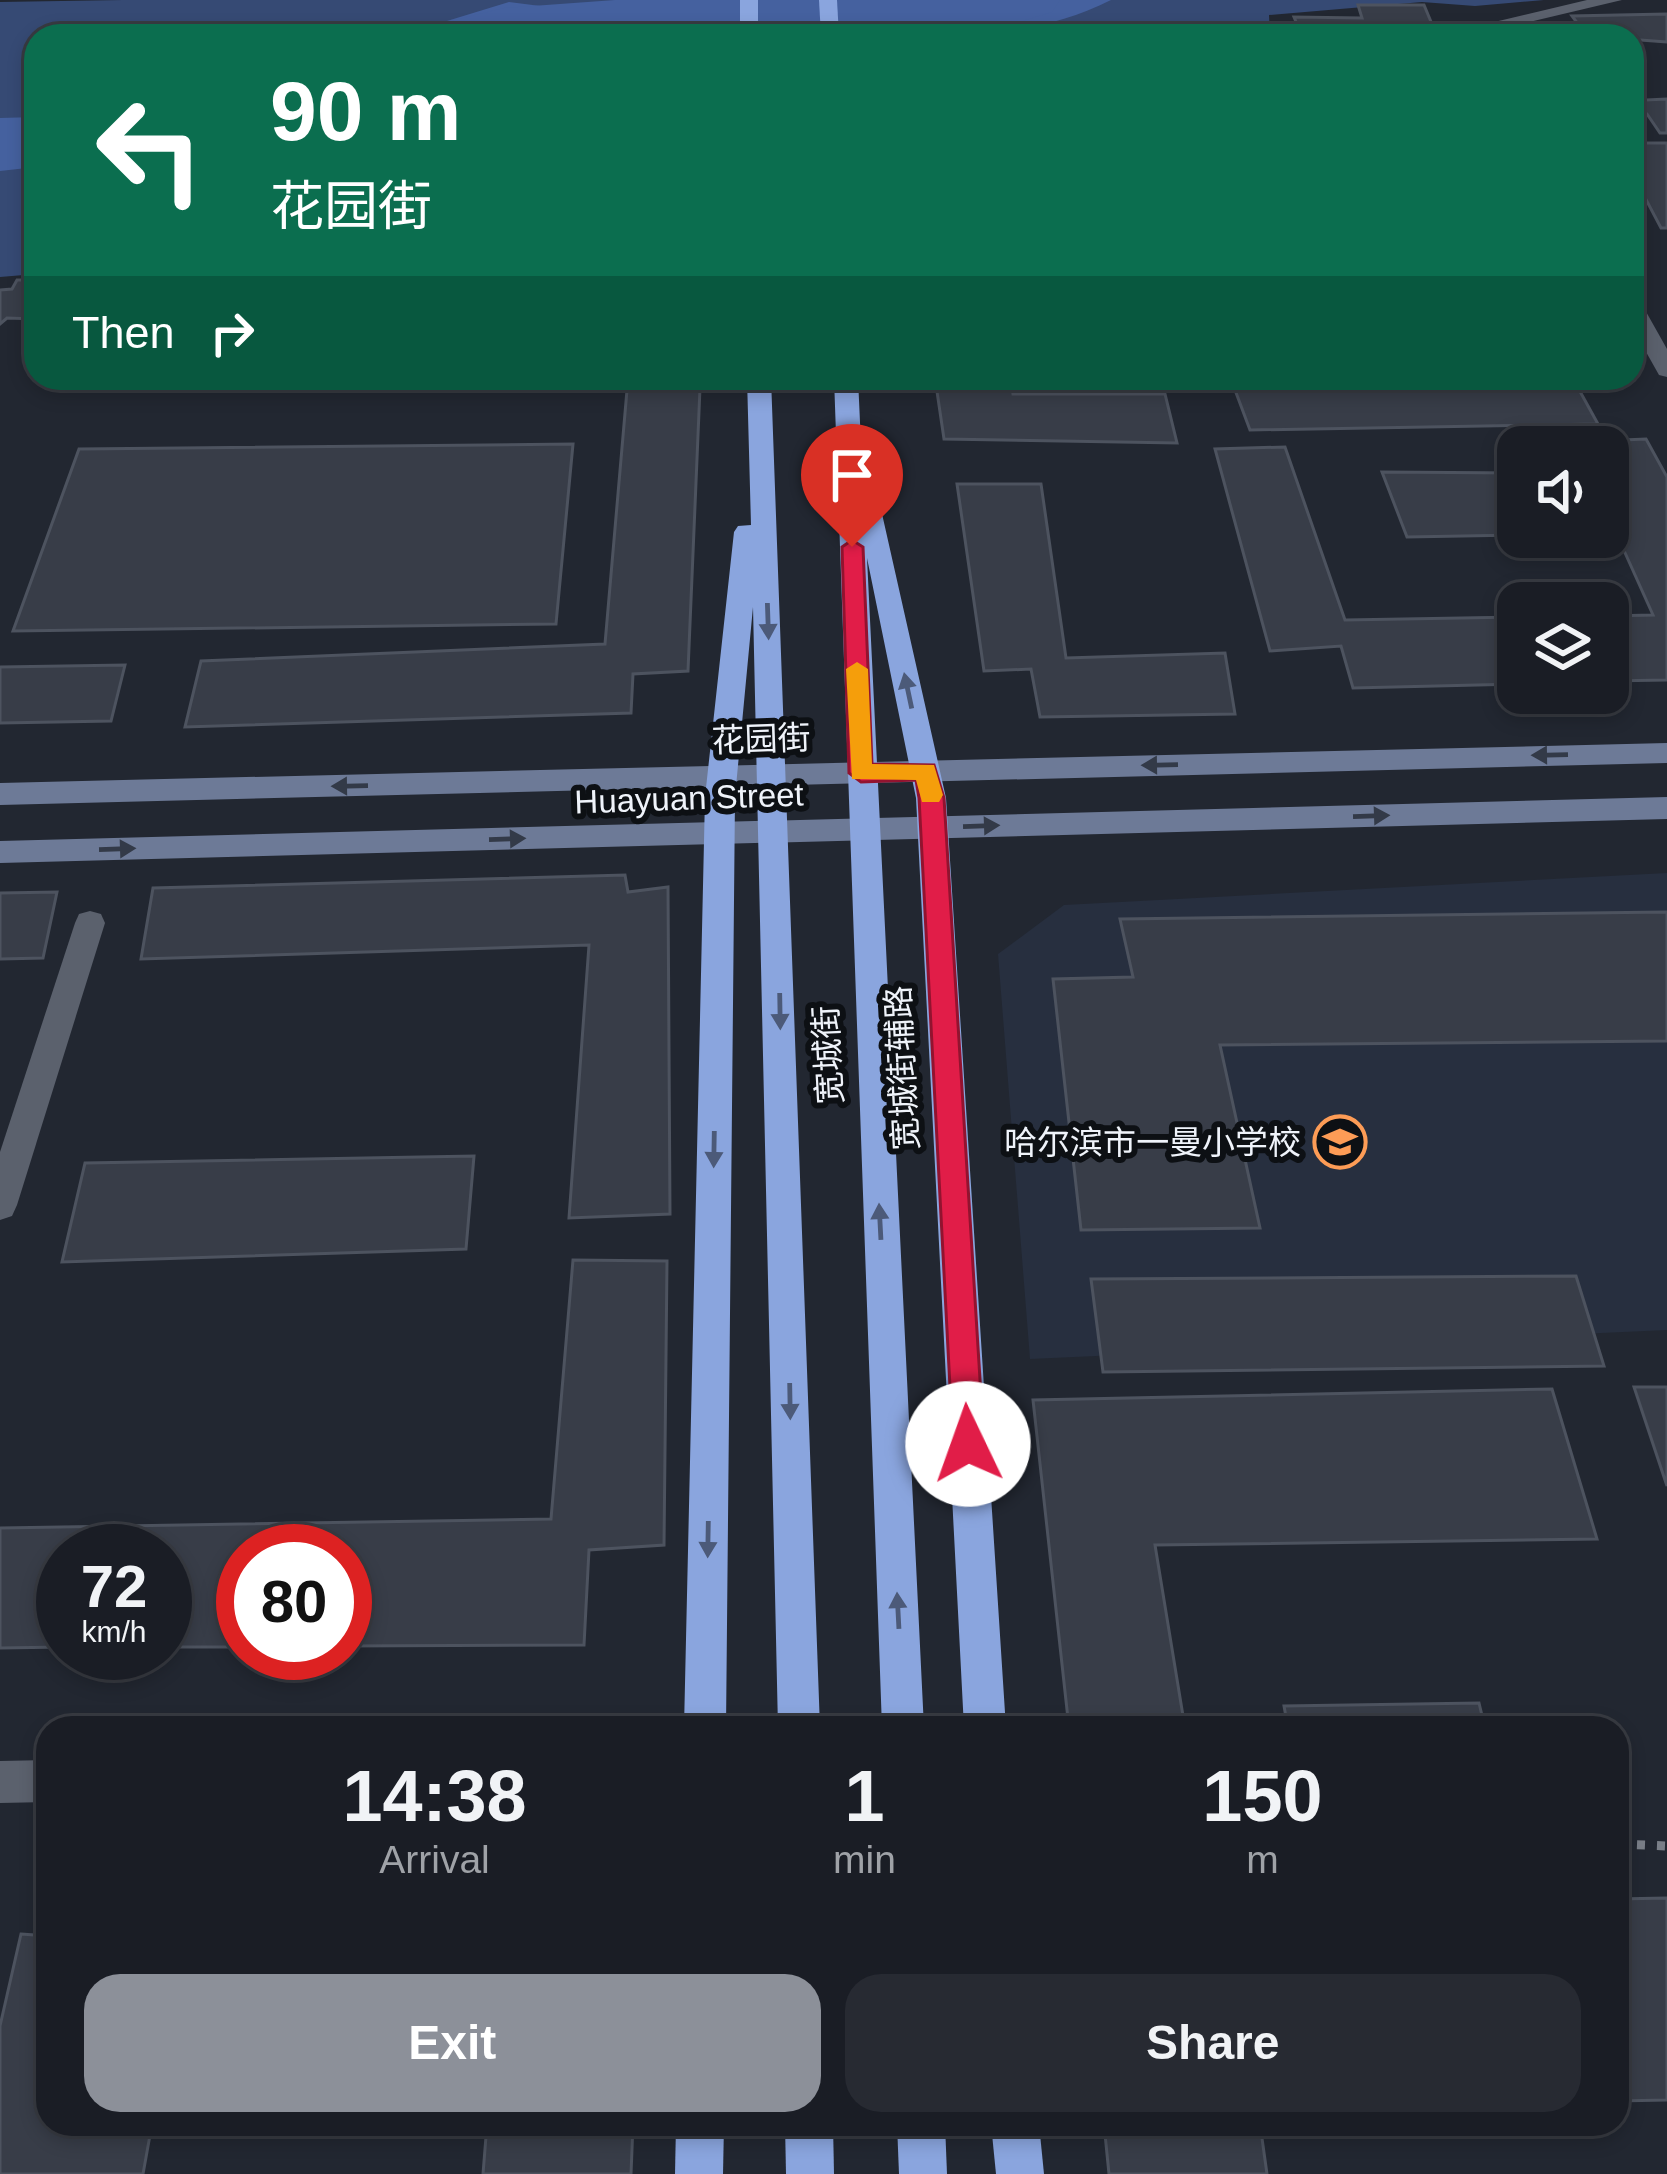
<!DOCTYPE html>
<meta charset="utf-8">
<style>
:root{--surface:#1a1d25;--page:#272a32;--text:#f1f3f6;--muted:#9fa2a7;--line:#383b42;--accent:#8c9099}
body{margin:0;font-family:Helvetica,"Noto Sans SC",sans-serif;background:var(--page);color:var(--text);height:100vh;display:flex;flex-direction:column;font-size:45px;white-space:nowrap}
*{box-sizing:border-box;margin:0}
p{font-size:39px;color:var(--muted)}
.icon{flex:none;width:66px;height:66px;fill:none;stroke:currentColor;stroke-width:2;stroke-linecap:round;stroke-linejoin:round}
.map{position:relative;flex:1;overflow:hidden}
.drawer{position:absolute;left:36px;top:1716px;width:1593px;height:420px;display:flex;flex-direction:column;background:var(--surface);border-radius:36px;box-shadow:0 6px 18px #0003,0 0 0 3px var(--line)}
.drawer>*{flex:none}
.hud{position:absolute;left:24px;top:24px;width:1620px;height:366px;border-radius:36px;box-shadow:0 6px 18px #0003,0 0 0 3px var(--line);background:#0b6e4f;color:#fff;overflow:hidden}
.buttons{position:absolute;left:1497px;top:426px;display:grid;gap:24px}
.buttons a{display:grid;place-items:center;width:132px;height:132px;border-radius:24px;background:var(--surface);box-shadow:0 6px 18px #0003,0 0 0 3px var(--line);font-size:60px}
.speed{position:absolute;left:36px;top:1524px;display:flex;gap:24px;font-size:60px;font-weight:700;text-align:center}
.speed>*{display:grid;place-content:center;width:156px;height:156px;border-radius:50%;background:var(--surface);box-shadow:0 6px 18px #0003,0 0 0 3px var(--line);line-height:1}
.speed small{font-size:30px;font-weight:400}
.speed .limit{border:18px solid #d22;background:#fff;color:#111}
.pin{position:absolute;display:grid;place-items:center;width:102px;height:102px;color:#fff;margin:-123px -51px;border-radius:50% 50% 50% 0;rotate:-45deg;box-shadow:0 0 12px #0007}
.pin .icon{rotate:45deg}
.me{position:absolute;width:132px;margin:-66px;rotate:357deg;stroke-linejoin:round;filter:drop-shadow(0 0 9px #0008)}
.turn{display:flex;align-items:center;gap:42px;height:252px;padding:0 48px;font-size:54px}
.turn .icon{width:156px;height:156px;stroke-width:2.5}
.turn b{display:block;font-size:84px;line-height:102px}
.then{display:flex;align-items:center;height:114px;padding:0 48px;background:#0003;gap:24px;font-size:45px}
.eta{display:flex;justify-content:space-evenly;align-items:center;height:204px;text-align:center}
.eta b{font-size:72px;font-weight:800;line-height:84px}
.button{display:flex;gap:24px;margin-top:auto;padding:24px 48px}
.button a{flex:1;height:138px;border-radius:36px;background:var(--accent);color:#fff;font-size:48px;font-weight:800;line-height:138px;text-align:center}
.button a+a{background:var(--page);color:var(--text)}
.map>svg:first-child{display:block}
</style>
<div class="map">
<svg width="1667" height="2174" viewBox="0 0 1667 2174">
<rect width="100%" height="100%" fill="#222731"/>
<path fill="#272f3f" d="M1667,873V1330L1030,1359L998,954L1064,905Z"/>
<g fill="#364a74">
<path d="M123,0H706L705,36H36V274L0,277V2Z"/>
<path d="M883,0H1544L1475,6L1422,2L1269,15L1270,36H887Z"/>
</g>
<g fill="#45619f">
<path d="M619,0H706L705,36H398L509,2L564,9Z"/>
<path d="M883,0H1111C1040,36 965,36 887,36Z"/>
<path d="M36,117V167L0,171V118Z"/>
</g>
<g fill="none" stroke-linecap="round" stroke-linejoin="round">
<path fill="#45619f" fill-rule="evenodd" d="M615,0H1060L1052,12L1009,25L429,36L437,24L504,8Z"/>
</g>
<g fill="#383d48" stroke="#4d535f" stroke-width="3">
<path d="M1358,5H1424L1434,29L1374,30L1376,36H1302L1294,17L1362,18Z"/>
<path d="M1667,14V42L1587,36L1572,16Z"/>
<path d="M1632,74L1646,100L1667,99V133H1660L1647,114L1632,115Z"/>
<path d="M1632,143H1667V228H1661L1632,173Z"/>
<path d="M17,280H36V319L7,318L0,324V290L12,289Z"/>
<path d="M278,378H459L277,384Z"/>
<path d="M935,378H1011L1013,394H1165L1177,443L944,439Z"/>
<path d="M1196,378H1618L1621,383L1577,386L1598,424L1250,430L1235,390L1199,389Z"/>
<path d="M700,388L688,671L633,674L631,713L185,727L201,661L605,644L627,390Z"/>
<path d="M1646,439L1667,477V680L1608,681V616L1653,615L1608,515V447H1577L1575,442Z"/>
<path d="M573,444L556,624L13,631L79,449Z"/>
<path d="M1285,447L1345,620L1518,617V684L1353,688L1341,646L1270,651L1215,449Z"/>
<path d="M1382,472L1518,473V535L1407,537Z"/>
<path d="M957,484H1041L1066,658L1225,653L1235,714L1040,717L1031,669L984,671Z"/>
<path d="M125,665L111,721L0,723V667Z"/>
<path d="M625,875L628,892L668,887L670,1214L569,1218L589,945L141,959L153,888Z"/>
<path d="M57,892L43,958L0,959V893Z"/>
<path d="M1667,912V1041L1220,1045L1260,1228L1081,1230L1053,979L1133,977L1120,919Z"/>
<path d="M474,1156L466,1249L62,1262L85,1163Z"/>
<path d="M573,1260L667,1261L664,1545L589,1550L584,1645L345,1646V1551H243V1647H165V1551H63V1647L0,1648V1528L551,1519Z"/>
<path d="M1576,1276L1604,1366L1103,1372L1091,1279Z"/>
<path d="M1634,1387H1667V1486Z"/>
<path d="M1552,1389L1597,1539L1155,1545L1185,1728H1069L1033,1400Z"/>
<path d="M1479,1703L1485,1728H1288L1284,1706Z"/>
<path d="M1667,1898V2100L1617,2101V1899Z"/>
<path d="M21,1934L48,1936V2124H152L143,2174H0V2026Z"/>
<path d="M487,2124H633L631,2174H483Z"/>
<path d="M1104,2124H1260L1267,2174H1109Z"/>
</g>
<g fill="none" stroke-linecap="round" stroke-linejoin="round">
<path stroke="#7a7f88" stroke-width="9" stroke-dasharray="8 12" stroke-linecap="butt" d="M1617,1844L1667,1846"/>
<g fill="#5b616d" fill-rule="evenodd">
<path d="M1587,0H1622L1478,34L1469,28Z"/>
<path d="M90,911L101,914L105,923L17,1205L12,1216L0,1220V1152L75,923L79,914Z"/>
<path d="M48,1760V1802L0,1803V1761Z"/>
</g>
<g fill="#5b616d" fill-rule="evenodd">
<path d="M1478,22L1485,24L1492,36H1474L1469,28Z"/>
<path d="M1632,299L1640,301L1667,349V377L1659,375L1632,327Z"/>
</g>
<g fill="#6d7a97" fill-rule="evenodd">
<path d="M1667,743V763L0,805V783Z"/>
<path d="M1667,797V819L0,863V841Z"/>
</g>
<g fill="#8aa5de" fill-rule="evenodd">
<rect x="740" y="0" width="18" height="36"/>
<path d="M819,0H837L839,36H821Z"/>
<path d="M747,378H771L820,1728H778L753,607L735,797L726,1728H684L705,797L734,532L738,526L751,525Z"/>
<path d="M834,378H858L863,489L878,496L946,798L1006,1728H964L916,798L867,558L924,1728H882Z"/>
<path d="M676,2124H724L723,2174H675Z"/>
<path d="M785,2124H833L834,2174H786Z"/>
<path d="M897,2124H945L947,2174H899Z"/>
<path d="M991,2124H1039L1044,2174H996Z"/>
</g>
</g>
<defs><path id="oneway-solid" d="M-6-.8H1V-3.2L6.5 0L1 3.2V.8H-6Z" transform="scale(3)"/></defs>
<g fill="#4c5a79">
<use href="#oneway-solid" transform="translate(768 621) rotate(88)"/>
<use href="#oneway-solid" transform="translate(908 691) rotate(-102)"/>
<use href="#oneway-solid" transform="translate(780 1011) rotate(89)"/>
<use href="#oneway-solid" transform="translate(714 1149) rotate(91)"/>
<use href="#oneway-solid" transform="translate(880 1222) rotate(-93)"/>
<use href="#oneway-solid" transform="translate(790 1401) rotate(89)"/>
<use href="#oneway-solid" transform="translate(708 1539) rotate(91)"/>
<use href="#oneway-solid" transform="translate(898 1611) rotate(-93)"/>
</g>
<g fill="#333a48">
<use href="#oneway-solid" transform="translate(1550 755) rotate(179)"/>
<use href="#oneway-solid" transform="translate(1160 765) rotate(179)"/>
<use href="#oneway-solid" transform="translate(350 786) rotate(179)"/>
<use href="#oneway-solid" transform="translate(1371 816) rotate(-2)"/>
<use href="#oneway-solid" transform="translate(981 826) rotate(-2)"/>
<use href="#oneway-solid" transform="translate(507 839) rotate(-2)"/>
<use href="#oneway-solid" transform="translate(117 849) rotate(-2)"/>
</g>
<path fill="#e11d48" stroke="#92132f" stroke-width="3" d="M852,540L863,547L872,764L934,765L944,798L984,1444L979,1454L968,1459L957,1454L953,1444L919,798L916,780L861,782L849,773L842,547Z"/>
<path fill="#f59e0b" d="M857,662L868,669L872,764L934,765L943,795L939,802H922L916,780L852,779L846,669Z"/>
<defs>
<g id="school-ring" transform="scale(2.7)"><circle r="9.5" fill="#0d1014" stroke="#fd9c56" stroke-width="1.5"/><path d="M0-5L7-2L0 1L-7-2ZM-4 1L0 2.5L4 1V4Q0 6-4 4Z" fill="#fd9c56"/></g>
</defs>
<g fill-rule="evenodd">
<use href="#school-ring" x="1340" y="1142"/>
</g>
<g text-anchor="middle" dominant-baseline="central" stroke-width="12" stroke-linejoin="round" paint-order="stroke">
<g font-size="33" fill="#eff3fa" stroke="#0d1014">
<text transform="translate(761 739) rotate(-2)">花园街</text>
<text transform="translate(689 798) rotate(-2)">Huayuan Street</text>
<text transform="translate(828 1055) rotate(-93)">宽城街</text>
<text transform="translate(902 1068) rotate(-93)">宽城街辅路</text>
</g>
<g font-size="33" fill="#eff3fa" stroke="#0d1014" text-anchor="end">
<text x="1301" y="1142">哈尔滨市一曼小学校</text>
</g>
</g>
</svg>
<div class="buttons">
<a><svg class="icon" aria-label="sound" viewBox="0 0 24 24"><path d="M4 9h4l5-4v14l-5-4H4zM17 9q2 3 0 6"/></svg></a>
<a><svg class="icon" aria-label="layers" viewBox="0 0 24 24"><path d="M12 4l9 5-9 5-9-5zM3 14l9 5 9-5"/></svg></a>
</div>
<div class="speed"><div>72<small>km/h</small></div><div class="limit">80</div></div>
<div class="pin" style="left:852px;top:547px;background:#d93025"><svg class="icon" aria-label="arrive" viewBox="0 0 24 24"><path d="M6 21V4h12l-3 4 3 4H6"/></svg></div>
<svg class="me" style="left:968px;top:1444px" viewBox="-20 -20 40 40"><circle r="19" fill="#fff"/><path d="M0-13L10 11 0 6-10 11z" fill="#e11d48"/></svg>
<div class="hud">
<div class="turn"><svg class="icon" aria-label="left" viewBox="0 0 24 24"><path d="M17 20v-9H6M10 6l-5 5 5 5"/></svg><div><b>90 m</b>花园街</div></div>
<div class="then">Then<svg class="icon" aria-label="right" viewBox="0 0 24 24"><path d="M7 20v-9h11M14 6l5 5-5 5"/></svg></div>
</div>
<section class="drawer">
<div class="eta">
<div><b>14:38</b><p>Arrival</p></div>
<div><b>1</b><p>min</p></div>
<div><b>150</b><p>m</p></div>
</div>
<div class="button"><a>Exit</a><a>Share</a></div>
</section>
</div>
